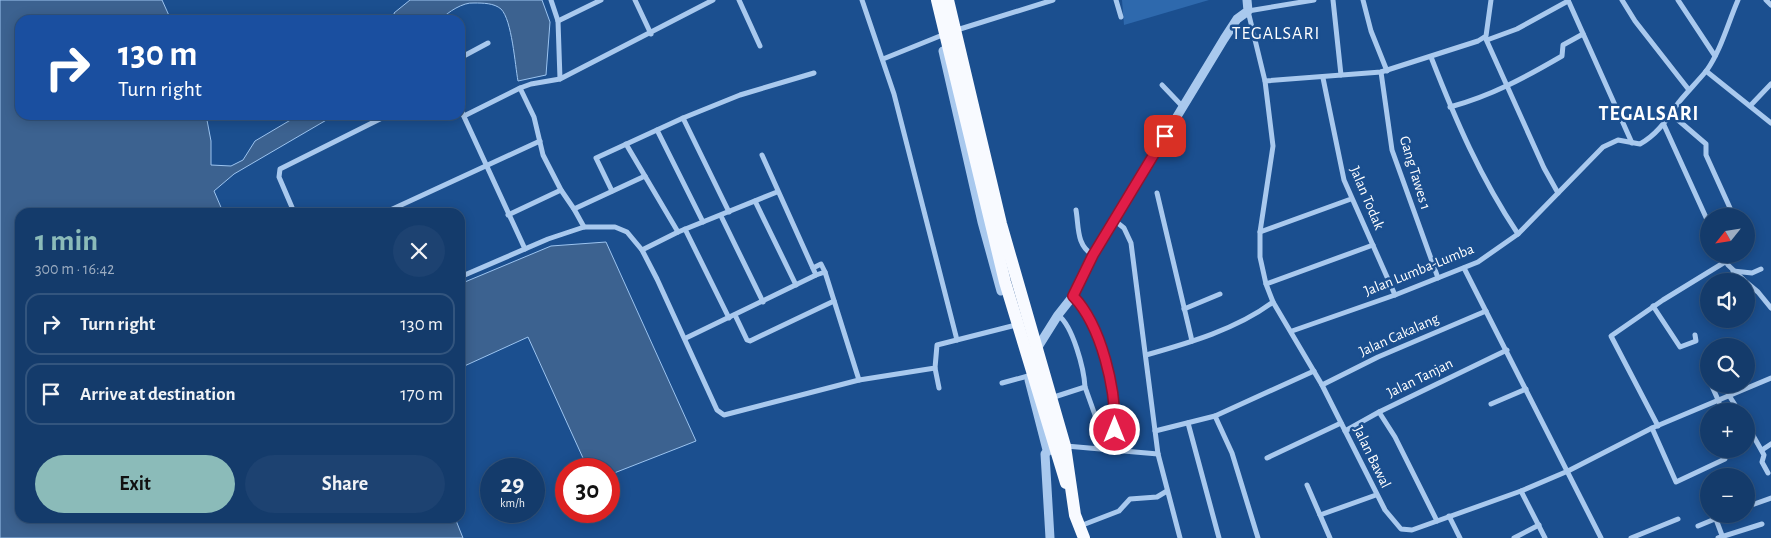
<!DOCTYPE html>
<meta charset="utf-8">
<style>
:root{--surface:#143b6b;--page:#1d4271;--text:#f1f3f6;--muted:#9dadc1;--line:#33557e;--accent:#8bbbb9}
body{margin:0;font-family:"Alegreya Sans",sans-serif;background:var(--page);color:var(--text);height:100vh;display:flex;flex-direction:column;font-size:19px;white-space:nowrap}
*{box-sizing:border-box;margin:0}
p{font-size:16px;color:var(--muted)}
.icon{flex:none;width:28px;height:28px;fill:none;stroke:currentColor;stroke-width:2;stroke-linecap:round;stroke-linejoin:round}
.map{position:relative;flex:1;overflow:hidden}
.drawer{position:absolute;left:15px;top:208px;width:450px;height:315px;display:flex;flex-direction:column;background:var(--surface);border-radius:15px;box-shadow:0 2px 12px #0003,0 0 0 1px var(--line)}
.drawer>*{flex:none}
.top-card{position:absolute;left:15px;top:15px;width:450px;height:105px;border-radius:15px;box-shadow:0 2px 12px #0003,0 0 0 1px var(--line);background:#1a4fa0;color:#fff;overflow:hidden}
.needle{width:32px;rotate:240deg}
.controls{position:absolute;left:1700px;top:208px;display:grid;gap:10px}
.controls a{display:grid;place-items:center;width:55px;height:55px;border-radius:50%;background:var(--surface);box-shadow:0 2px 12px #0003,0 0 0 1px var(--line);font-size:25px}
.speed{position:absolute;left:480px;top:458px;display:flex;gap:10px;font-size:25px;font-weight:700;text-align:center}
.speed>*{display:grid;place-content:center;width:65px;height:65px;border-radius:50%;background:var(--surface);box-shadow:0 2px 12px #0003,0 0 0 1px var(--line);line-height:1}
.speed small{font-size:12px;font-weight:400}
.speed .limit{border:8px solid #d22;background:#fff;color:#111}
.pin{position:absolute;display:grid;place-items:center;width:42px;height:42px;color:#fff;margin:-21px;border-radius:10px;box-shadow:0 2px 8px #0006}
.me{position:absolute;width:55px;margin:-28px;rotate:0deg;stroke-linejoin:round;filter:drop-shadow(0 0 4px #0008)}
.turn{display:flex;align-items:center;gap:18px;height:105px;padding:0 20px;font-size:22px}
.turn .icon{width:65px;height:65px;stroke-width:2.5}
.turn b{display:block;font-size:35px;line-height:42px}
.round{display:grid;place-items:center;flex:none;width:52px;height:52px;border-radius:26px;background:var(--page)}
.headline{display:flex;align-items:center;justify-content:space-between;height:85px;padding:0 20px}
h1{font-size:30px;font-weight:700;line-height:38px;color:var(--accent)}
.action{display:flex;gap:10px;margin-top:auto;padding:10px 20px}
.action a{flex:1;height:58px;border-radius:30px;background:var(--accent);color:#111;font-size:20px;font-weight:700;line-height:58px;text-align:center}
.action a+a{background:var(--page);color:var(--text)}
ul{padding:0;list-style:none}
li{display:flex;align-items:center;gap:15px;height:62px;margin:0 10px 8px;padding:0 10px;border:2px solid var(--line);border-radius:15px}
li div{flex:1}
li b{display:block;font-size:19px}
li em{font-style:normal}
.map>svg:first-child{display:block}
</style>
<div class="map">
<svg width="1771" height="538" viewBox="0 0 1771 538">
<rect width="100%" height="100%" fill="#1b4f8f"/>
<path fill="#2e69ad" d="M1122,0H1209L1124,25Z"/>
<g fill="#3c6290" stroke="#9cc4f0">
<path d="M0,0H162L171,20H20V115H206L211,141V165L231,166L243,160L255,141L299,115H335L234,174L214,191L223,212H20V518H455L463,538H0Z"/>
<path d="M410,0H542L550,22L546,75L518,81C515,65 512,20 501,9C494,3 483,3 474,3C463,2 448,12 440,20H398L395,18L394,13Z"/>
<path d="M606,242L696,441L609,475V469H588L528,337L460,368V284L551,246Z"/>
</g>
<g fill="none" stroke-linecap="round" stroke-linejoin="round">
<g stroke="#a9c9ee" stroke-width="5">
<path d="M551,0L558,21L560,79"/>
<path d="M635,0L651,34"/>
<path d="M739,0L760,46"/>
<path d="M862,0L894,94L957,340"/>
<path d="M1116,0L1121,17"/>
<path d="M1314,0L1248,11L1265,81L1273,146L1260,232V257L1266,284L1273,302L1322,385L1385,510L1401,529L1412,530L1521,491L1568,471L1652,428L1771,378"/>
<path d="M1333,0L1341,75"/>
<path d="M1363,0L1371,31L1387,71"/>
<path d="M1568,0L1632,143"/>
<path d="M1622,0L1635,21L1689,90"/>
<path d="M1678,0L1715,56"/>
<path d="M1766,0L1771,5"/>
<path d="M558,21L601,0"/>
<path d="M960,29L1053,0"/>
<path d="M1485,37L1544,168L1558,193"/>
<path d="M1487,40L1517,29L1568,1"/>
<path d="M1431,57C1456,121 1480,177 1518,234"/>
<path d="M460,58L488,43"/>
<path d="M883,59L940,36"/>
<path d="M1706,71L1771,123"/>
<path d="M1381,72L1392,150L1438,278"/>
<path d="M1323,78L1344,180L1395,295"/>
<path d="M1265,81L1381,72L1478,41L1486,36L1491,0"/>
<path d="M1162,85L1183,107"/>
<path d="M520,88L531,84L560,79L713,0"/>
<path d="M1750,106L1771,84"/>
<path d="M1450,107C1491,96 1526,77 1562,56L1563,45L1583,34"/>
<path d="M460,108L525,249"/>
<path d="M1671,114L1706,144V155L1730,208"/>
<path d="M464,116L520,88L534,117L543,155L561,190L574,209L584,227"/>
<path d="M683,118L729,212"/>
<path d="M1664,125L1709,224"/>
<path d="M657,130L703,222"/>
<path d="M626,144L678,232"/>
<path d="M612,191L596,158L683,118L740,95L814,73"/>
<path d="M1157,193L1192,341"/>
<path d="M755,201L796,285"/>
<path d="M574,209L645,176"/>
<path d="M1076,210C1079,227 1076,245 1093,255"/>
<path d="M294,212L279,177L280,169L388,115"/>
<path d="M386,212L540,141"/>
<path d="M508,215L561,190"/>
<path d="M721,216L763,302"/>
<path d="M1114,220L1124,228L1131,243L1158,454L1180,538"/>
<path d="M685,229L729,318"/>
<path d="M1260,232L1351,199"/>
<path d="M642,250L678,232L777,192"/>
<path d="M1722,254L1728,265L1745,281"/>
<path d="M813,268L821,264L825,272"/>
<path d="M1464,268L1601,538"/>
<path d="M1733,271L1752,273L1761,269"/>
<path d="M816,275L825,272L859,380"/>
<path d="M460,277L548,239L584,227H615L627,232L642,250L657,279L717,410L724,415L859,380L935,368L937,345L1012,326"/>
<path d="M1746,282L1758,292L1771,308"/>
<path d="M1266,284L1373,245"/>
<path d="M1073,296C1083,306 1089,319 1094,332C1113,373 1116,405 1114,449"/>
<path d="M1653,306L1680,347L1696,341L1695,335"/>
<path d="M1184,309L1220,294"/>
<path d="M735,315L747,340L750,341L834,301"/>
<path d="M1292,331L1395,295L1478,262L1518,234L1603,147L1618,140L1640,144C1658,134 1667,119 1679,102C1688,91 1698,81 1707,70C1721,50 1728,23 1738,0"/>
<path d="M686,338L816,275L762,155"/>
<path d="M1146,355C1189,343 1237,329 1273,302"/>
<path d="M935,368L939,388"/>
<path d="M1704,369L1709,379"/>
<path d="M1002,383L1028,376"/>
<path d="M1711,384L1719,402"/>
<path d="M1322,385L1378,357L1486,311"/>
<path d="M1085,387L1095,415L1097,447"/>
<path d="M1730,397L1739,411"/>
<path d="M1051,398L1085,387C1084,369 1073,326 1058,315"/>
<path d="M1491,404L1526,389"/>
<path d="M1379,412L1395,437L1437,521"/>
<path d="M1215,416L1232,453L1258,538"/>
<path d="M1188,423L1219,538"/>
<path d="M1746,423L1764,455L1762,462L1768,473"/>
<path d="M1658,426L1611,336L1663,300L1725,262"/>
<path d="M1652,428L1676,482L1725,459L1723,452"/>
<path d="M1155,431L1215,416L1314,371"/>
<path d="M1345,431L1379,412L1507,350"/>
<path d="M1066,446L1158,454"/>
<path d="M1762,450L1771,444"/>
<path d="M1267,458L1341,423"/>
<path d="M1307,485L1330,538"/>
<path d="M1521,491L1545,538"/>
<path d="M1746,507L1771,498"/>
<path d="M1714,514L1723,538"/>
<path d="M1320,515L1376,495"/>
<path d="M1449,516L1460,538"/>
<path d="M1080,526L1119,511L1130,499L1157,497L1167,491"/>
<path d="M1698,526L1727,514"/>
<path d="M1514,538L1539,525"/>
<path d="M1631,538L1678,519"/>
<path d="M1718,538L1762,524"/>
</g>
<g stroke="#a9c9ee" stroke-width="9">
<path d="M943,51L982,222L1001,291"/>
<path d="M1036,350L1058,315L1073,296L1093,255L1224,39L1237,19L1248,11L1247,0"/>
<path d="M1029,380L1047,450"/>
<path d="M1050,449L1045,454L1050,538"/>
</g>
<g stroke="#f8faff" stroke-width="12">
<path d="M937,0L1005,282L1066,483"/>
<path d="M948,0L1001,224L1065,446L1075,515L1084,538"/>
</g>
</g>
<g fill="none" stroke-linecap="round" stroke-linejoin="round">
<g stroke="#92132f" stroke-width="12">
<path id="route" d="M1115,430C1116,390 1102,326 1073,296L1093,255L1165,136"/>
</g>
<use href="#route" stroke="#e11d48" stroke-width="9"/>
</g>
<g text-anchor="middle" dominant-baseline="central" stroke-width="5" stroke-linejoin="round" paint-order="stroke">
<g font-size="15" fill="#fff" stroke="#1b4f8f">
<text transform="translate(1415 173) rotate(73)">Gang Tawes 1</text>
<text transform="translate(1367 198) rotate(67)">Jalan Todak</text>
<text transform="translate(1419 270) rotate(-22)">Jalan Lumba-Lumba</text>
<text transform="translate(1399 335) rotate(-24)">Jalan Cakalang</text>
<text transform="translate(1420 378) rotate(-26)">Jalan Tanjan</text>
<text transform="translate(1372 457) rotate(64)">Jalan Bawal</text>
</g>
<g font-size="18" letter-spacing="1" fill="#fff" stroke="#1b4f8f">
<text x="1276" y="34">TEGALSARI</text>
</g>
<g font-size="20" font-weight="bold" letter-spacing="1" fill="#fff" stroke="#1b4f8f">
<text x="1649" y="114">TEGALSARI</text>
</g>
</g>
</svg>
<div class="controls">
<a><svg class="needle" viewBox="-14 -14 28 28"><path d="M0-13l5 13h-10z" fill="#e53935"/><path d="M0 13l5-13h-10z" fill="#9dadc1"/></svg></a>
<a><svg class="icon" aria-label="sound" viewBox="0 0 24 24"><path d="M4 9h4l5-4v14l-5-4H4zM17 9q2 3 0 6"/></svg></a>
<a><svg class="icon" aria-label="search" viewBox="0 0 24 24"><circle cx="10" cy="10" r="6"/><path d="M15 15l6 6"/></svg></a>
<a>+</a>
<a>−</a>
</div>
<div class="speed"><div>29<small>km/h</small></div><div class="limit">30</div></div>
<div class="pin" style="left:1165px;top:136px;background:#d93025"><svg class="icon" aria-label="arrive" viewBox="0 0 24 24"><path d="M6 21V4h12l-3 4 3 4H6"/></svg></div>
<svg class="me" style="left:1115px;top:430px" viewBox="-20 -20 40 40"><circle r="17" fill="#e11d48" stroke="#fff" stroke-width="3"/><path d="M0-11L8 9 0 5-8 9z" fill="#fff"/></svg>
<div class="top-card">
<div class="turn"><svg class="icon" aria-label="right" viewBox="0 0 24 24"><path d="M7 20v-9h11M14 6l5 5-5 5"/></svg><div><b>130 m</b>Turn right</div></div>
</div>
<section class="drawer">
<div class="headline"><div><h1>1 min</h1><p>300 m · 16:42</p></div><a class="round"><svg class="icon" aria-label="close" viewBox="0 0 24 24"><path d="M6 6l12 12M18 6L6 18"/></svg></a></div>
<ul>
<li><svg class="icon" aria-label="right" viewBox="0 0 24 24"><path d="M7 20v-9h11M14 6l5 5-5 5"/></svg><div><b>Turn right</b></div><em>130 m</em></li>
<li><svg class="icon" aria-label="arrive" viewBox="0 0 24 24"><path d="M6 21V4h12l-3 4 3 4H6"/></svg><div><b>Arrive at destination</b></div><em>170 m</em></li>
</ul>
<div class="action"><a>Exit</a><a>Share</a></div>
</section>
</div>
